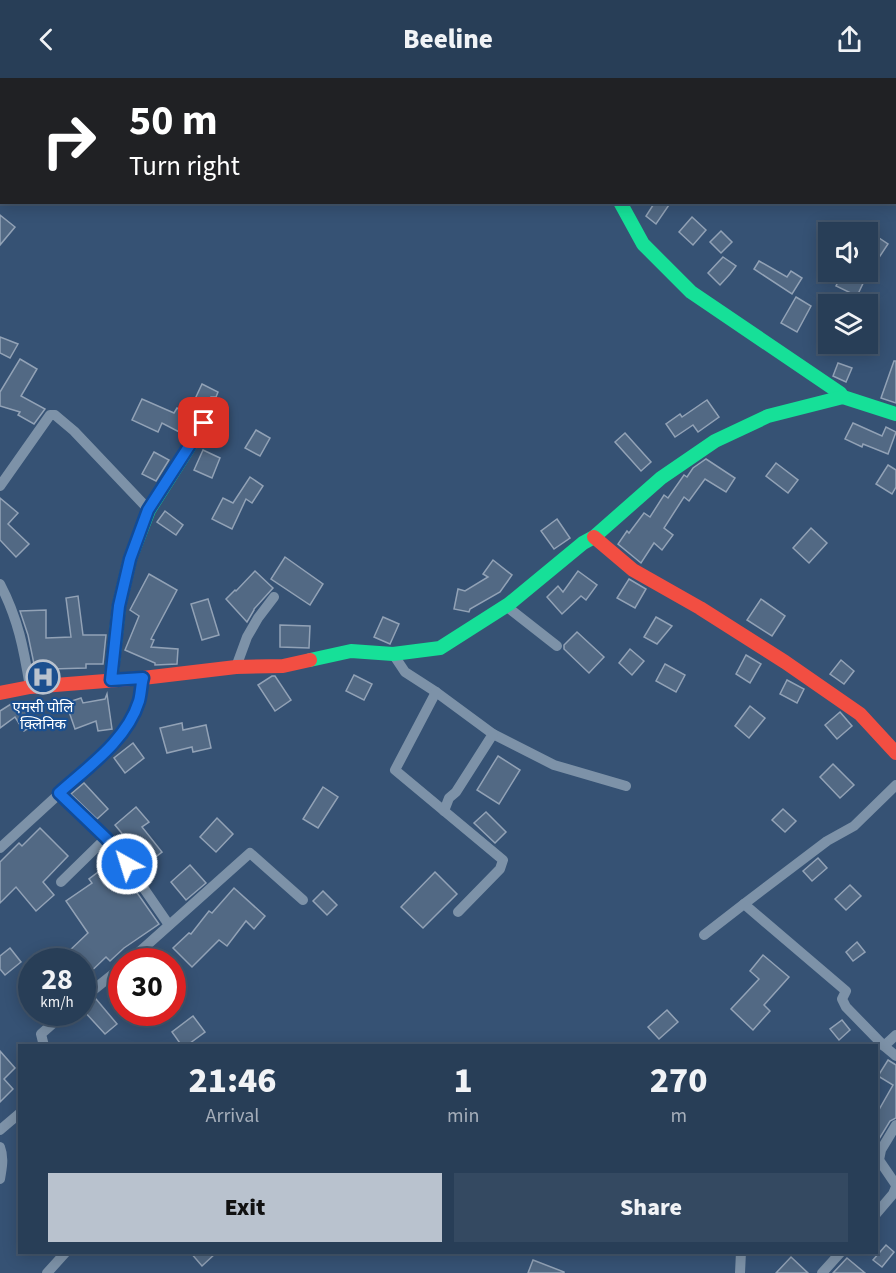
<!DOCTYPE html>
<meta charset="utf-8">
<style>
:root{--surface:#283e57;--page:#344961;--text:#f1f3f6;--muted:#a5aeba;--line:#44576d;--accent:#b9c2ce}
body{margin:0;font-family:"Source Sans 3","Noto Sans Devanagari",sans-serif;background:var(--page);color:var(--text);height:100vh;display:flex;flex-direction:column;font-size:22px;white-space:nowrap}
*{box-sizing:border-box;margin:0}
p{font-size:20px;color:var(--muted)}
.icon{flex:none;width:33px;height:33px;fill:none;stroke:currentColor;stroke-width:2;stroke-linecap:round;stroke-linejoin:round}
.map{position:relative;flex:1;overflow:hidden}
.side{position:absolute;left:18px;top:966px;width:860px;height:210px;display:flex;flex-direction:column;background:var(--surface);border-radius:0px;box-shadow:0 3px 15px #0003,0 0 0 2px var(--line)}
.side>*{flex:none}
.banner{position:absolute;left:0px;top:0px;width:897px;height:126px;box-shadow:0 3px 15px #0003,0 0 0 2px var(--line);background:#202124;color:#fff;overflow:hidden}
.tools{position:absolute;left:818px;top:144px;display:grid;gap:12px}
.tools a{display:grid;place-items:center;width:60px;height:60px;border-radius:0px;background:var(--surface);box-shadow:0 3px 15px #0003,0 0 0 2px var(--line);font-size:30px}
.speed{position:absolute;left:18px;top:870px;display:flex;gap:12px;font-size:30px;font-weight:700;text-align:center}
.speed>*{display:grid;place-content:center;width:78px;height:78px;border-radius:50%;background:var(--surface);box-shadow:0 3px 15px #0003,0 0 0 2px var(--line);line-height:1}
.speed small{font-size:15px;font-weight:400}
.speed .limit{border:9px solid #d22;background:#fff;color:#111}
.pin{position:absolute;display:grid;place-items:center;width:51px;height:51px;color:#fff;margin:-26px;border-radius:12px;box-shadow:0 3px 9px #0006}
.me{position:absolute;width:66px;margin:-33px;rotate:321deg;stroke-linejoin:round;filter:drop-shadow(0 0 4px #0008)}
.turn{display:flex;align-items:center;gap:21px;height:126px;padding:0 30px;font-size:27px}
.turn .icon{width:78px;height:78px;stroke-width:2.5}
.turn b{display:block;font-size:42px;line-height:51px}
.eta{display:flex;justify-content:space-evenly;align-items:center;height:102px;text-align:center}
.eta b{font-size:36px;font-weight:800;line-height:42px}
.action{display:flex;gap:12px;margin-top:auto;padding:12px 30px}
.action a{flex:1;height:69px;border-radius:0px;background:var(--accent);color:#111;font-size:24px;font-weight:800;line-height:69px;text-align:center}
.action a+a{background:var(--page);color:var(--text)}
header{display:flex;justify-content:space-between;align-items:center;height:78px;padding:0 30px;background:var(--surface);font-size:27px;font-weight:800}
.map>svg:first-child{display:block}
</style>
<header><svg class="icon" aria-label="back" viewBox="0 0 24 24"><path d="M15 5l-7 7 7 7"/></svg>Beeline<svg class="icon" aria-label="share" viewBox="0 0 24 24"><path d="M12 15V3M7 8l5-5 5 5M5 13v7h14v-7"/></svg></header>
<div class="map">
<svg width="896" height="1195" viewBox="0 0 896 1195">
<rect width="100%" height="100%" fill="#365274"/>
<g fill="#526984" stroke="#92a2b6" stroke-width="1.5">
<path d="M655,124H671L656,146L646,138Z"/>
<path d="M0,137L15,149L0,167Z"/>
<path d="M692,139L706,152L693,167L679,154Z"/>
<path d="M867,152L888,166L878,181L867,174Z"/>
<path d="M721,153L732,164L721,175L710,164Z"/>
<path d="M723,179L736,188L730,196L720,207L708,195Z"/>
<path d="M759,183L787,199L791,193L802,200L792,216L754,191Z"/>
<path d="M843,194H856L866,199L857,218L836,208Z"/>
<path d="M796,219L811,228L797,254L781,245Z"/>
<path d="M0,259L18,266L10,280L0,275Z"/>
<path d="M20,281L37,291L21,318L45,331L34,346L18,337L20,334L0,328V314Z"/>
<path d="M894,283H896V325L881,320Z"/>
<path d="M838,285L852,290L846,304L833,298Z"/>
<path d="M202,306L218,314L216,319H211L207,323L185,357L162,345L158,354L132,342L142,321L174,335L177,330L188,336Z"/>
<path d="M707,322L719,339L698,354L693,347L675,359L666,346L680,336L682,339Z"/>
<path d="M853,345L882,358L886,349L896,354L888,376L863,366L862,369L845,361Z"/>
<path d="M256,352L270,360L260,378L245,370Z"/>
<path d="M625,355L651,384L641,393L615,364Z"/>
<path d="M203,372L220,380L212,400L194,392Z"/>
<path d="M154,374L169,382L156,403L142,396Z"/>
<path d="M706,381L735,400L726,414L705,401L689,423L684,419L664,450L673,457L662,472L654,465L641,485L618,466L627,453L629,455L644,435L650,439L664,417L668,420L684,397L687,399L693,390Z"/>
<path d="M776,385L798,402L788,415L766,398Z"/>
<path d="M888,387L896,392V409L892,416L876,406Z"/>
<path d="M250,399L263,408L252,425L246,421L232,451L212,441L223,420L233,425Z"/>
<path d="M0,420L18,435L8,446L29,466L16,479L0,462Z"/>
<path d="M165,433L183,447L176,457L157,444Z"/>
<path d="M557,441L570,460L554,471L541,453Z"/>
<path d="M811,450L827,465L809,485L793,470Z"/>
<path d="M285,479L323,506L310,527L271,501Z"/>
<path d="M493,482L512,497L500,514L470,531L469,534L454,531L458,511L465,513L488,499L483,496Z"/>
<path d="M255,493L273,510L254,531V532L247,544L226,521L235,512L236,513Z"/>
<path d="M578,493L597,507L586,522L581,518L562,536L547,519L558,508L563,514Z"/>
<path d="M149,496L177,512L151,561L154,562L151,569L178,571L177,586L155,587V585L125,572L139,538L130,532Z"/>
<path d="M629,501L646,511L635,530L617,520Z"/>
<path d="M78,518L83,557H106L103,586H86V590L52,591V586H34L28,557L20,533L46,532V560L71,559L66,520Z"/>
<path d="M208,521L219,557L202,562L191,526Z"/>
<path d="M761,521L785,538L772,558L747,542Z"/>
<path d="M383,539L399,546L390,566L374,559Z"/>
<path d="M656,539L672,548L657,566L644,559Z"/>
<path d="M280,547L310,548L309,570L280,569Z"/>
<path d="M577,554L604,579L589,595L564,571V567Z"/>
<path d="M630,571L644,583L632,597L619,585Z"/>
<path d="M746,577L761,586L750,605L736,596Z"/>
<path d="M841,582L854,593L844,606L830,596Z"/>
<path d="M665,586L685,597L676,614L656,603Z"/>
<path d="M354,597L372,606L364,622L346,613Z"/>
<path d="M272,598H275L291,622L275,633L258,607Z"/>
<path d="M787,602L804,611L797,625L780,616Z"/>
<path d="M107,616L112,651L98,653L96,643L75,651L66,625L81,620L83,625L105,621Z"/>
<path d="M22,625L35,646L24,653L15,639L0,650V633L11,626Z"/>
<path d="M750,628L765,640L749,660L735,648Z"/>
<path d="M840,634L852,648L837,661L825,647Z"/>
<path d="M182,645L183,652L206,647L211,670L193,674L192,669L167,675L160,650Z"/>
<path d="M133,665L144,680L125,695L114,680Z"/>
<path d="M498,678L520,692L499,726L477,712Z"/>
<path d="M833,686L854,707L840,720L820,699Z"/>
<path d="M84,705L108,731L97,741L71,716Z"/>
<path d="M323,709L338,719L318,750L303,741Z"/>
<path d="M136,729L149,744L142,749L162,774L140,791L128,776L135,771L115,747Z"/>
<path d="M783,731L796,743L785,754L772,742Z"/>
<path d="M486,734L506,754L495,765L474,745Z"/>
<path d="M217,740L233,756L216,774L200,759Z"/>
<path d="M40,750L68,778L43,804L54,817L36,833L16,809L0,825V784L19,765L22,768Z"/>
<path d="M818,780L827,790L812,803L803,793Z"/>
<path d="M114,782L159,846L124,870L110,883L106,879L82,902V884H72L65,877L88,855L66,823L92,805L89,801Z"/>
<path d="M190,787L206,805L186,822L171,804Z"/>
<path d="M435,794L457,816L423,850L401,829Z"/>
<path d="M850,807L861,818L846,832L835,821Z"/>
<path d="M234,810L265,838L254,851L246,843L227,868L219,862L192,889L173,870L189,855L191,856L209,833L212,835Z"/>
<path d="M323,813L337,827L327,837L313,823Z"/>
<path d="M857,864L865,874L853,883L846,874Z"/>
<path d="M10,870L21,884L5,897L0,891V878Z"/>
<path d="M763,877L789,899L764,927L770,933L753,952L731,931L759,901L750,893Z"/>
<path d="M96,921L117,946L105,956L83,932Z"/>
<path d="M667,932L678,944L659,961L648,949Z"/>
<path d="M193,938L205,954L186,968H182L172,954Z"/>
<path d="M842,942L850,952L839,962L830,951Z"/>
<path d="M0,973L15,990L4,1001L13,1011L0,1024Z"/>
<path d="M888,982L896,987V1040L890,1043L876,1066V1037L893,1007L878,998Z"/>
<path d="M886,1167L894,1174L882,1189L873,1182Z"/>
<path d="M190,1174H217L202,1188Z"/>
<path d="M791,1179L808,1195H776Z"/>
<path d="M847,1180L865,1195H833Z"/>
<path d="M533,1182L564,1194V1195H528Z"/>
</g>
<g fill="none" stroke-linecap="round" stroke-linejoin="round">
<g stroke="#7d92a8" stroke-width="10">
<path d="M465,0L467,2"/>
<path d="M659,2L660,0"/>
<path d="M0,408L50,337H55L74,353L149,432"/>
<path d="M0,506C18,540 24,572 30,609"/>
<path d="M506,528L557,568"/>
<path d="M393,576L405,594L436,614L493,656L554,687L626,708"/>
<path d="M236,589L247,559L258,540L274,519"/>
<path d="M436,614L395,692L503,782L500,791L458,834"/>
<path d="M59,715L106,760L127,786L169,847"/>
<path d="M444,733L449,720L456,714L493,656"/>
<path d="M0,770L106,673L127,648L139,623L143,600"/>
<path d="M61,804L106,760"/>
<path d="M744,826L827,763L854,748L896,707"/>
<path d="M704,857L744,826L846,913L842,921L846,929L884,968"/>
<path d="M128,884L250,775L303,822"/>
<path d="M82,921L122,889"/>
<path d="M896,957L884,968L896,978"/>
<path d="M44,968L41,956L66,934"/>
<path d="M896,1047L881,1072L879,1082L896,1107"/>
<path d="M0,1052L20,1035"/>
<path d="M0,1069C4,1079 2,1090 0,1101"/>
<path d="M876,1136L893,1116L896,1109"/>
<path d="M47,1195L66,1174"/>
<path d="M740,1195L741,1174"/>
<path d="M822,1195L841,1174"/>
</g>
<g stroke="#16e098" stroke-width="14">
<path d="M620,124L643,166L691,214L840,315L843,319L896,336"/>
<path d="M310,582L351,573L393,576L440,570L509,526L583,465L594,459L661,400L715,363L768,338L843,319"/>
<path d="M111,602L119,528L130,481L149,432L215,328"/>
</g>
<g stroke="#f24e42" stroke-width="14">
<path d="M594,459L633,492L700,530L785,584L860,636L896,675"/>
<path d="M0,615L30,609L143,600L236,589L283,588L310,582"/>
</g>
</g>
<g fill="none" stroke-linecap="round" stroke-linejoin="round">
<g stroke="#114b97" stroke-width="15">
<path id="route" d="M127,786L106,760L59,715C88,689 127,662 139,623C141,616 141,607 143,600L111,602L119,528L130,481L148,432L204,345"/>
</g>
<use href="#route" stroke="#1a73e8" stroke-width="10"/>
</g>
<defs>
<g id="hospital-ring" transform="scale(1.725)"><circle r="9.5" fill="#1b4f8f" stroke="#b9c2ce" stroke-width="1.5"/><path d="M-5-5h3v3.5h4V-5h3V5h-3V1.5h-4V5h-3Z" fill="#b9c2ce"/></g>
</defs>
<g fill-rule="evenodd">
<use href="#hospital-ring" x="43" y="599"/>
</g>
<g text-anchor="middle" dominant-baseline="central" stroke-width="4.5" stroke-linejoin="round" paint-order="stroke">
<g font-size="15" fill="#fff" stroke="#1b4f8f">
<text x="43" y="629">एमसी पोलि<tspan x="43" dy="17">क्लिनिक</tspan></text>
</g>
</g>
</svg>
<div class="tools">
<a><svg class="icon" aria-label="sound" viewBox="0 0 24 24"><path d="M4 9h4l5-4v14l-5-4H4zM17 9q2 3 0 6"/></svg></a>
<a><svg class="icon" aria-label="layers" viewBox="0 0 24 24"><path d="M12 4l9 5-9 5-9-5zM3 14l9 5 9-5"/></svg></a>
</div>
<div class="speed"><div>28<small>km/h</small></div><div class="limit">30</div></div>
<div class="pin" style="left:204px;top:345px;background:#d93025"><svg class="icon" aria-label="arrive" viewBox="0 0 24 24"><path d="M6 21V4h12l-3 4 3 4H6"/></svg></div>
<svg class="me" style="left:127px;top:786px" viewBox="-20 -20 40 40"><circle r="17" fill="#1a73e8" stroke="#fff" stroke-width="3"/><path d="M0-11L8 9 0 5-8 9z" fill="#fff"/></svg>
<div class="banner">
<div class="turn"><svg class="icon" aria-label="right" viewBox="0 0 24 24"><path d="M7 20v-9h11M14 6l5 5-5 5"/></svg><div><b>50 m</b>Turn right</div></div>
</div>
<section class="side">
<div class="eta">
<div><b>21:46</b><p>Arrival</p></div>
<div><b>1</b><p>min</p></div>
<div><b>270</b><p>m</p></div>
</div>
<div class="action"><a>Exit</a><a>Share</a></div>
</section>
</div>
